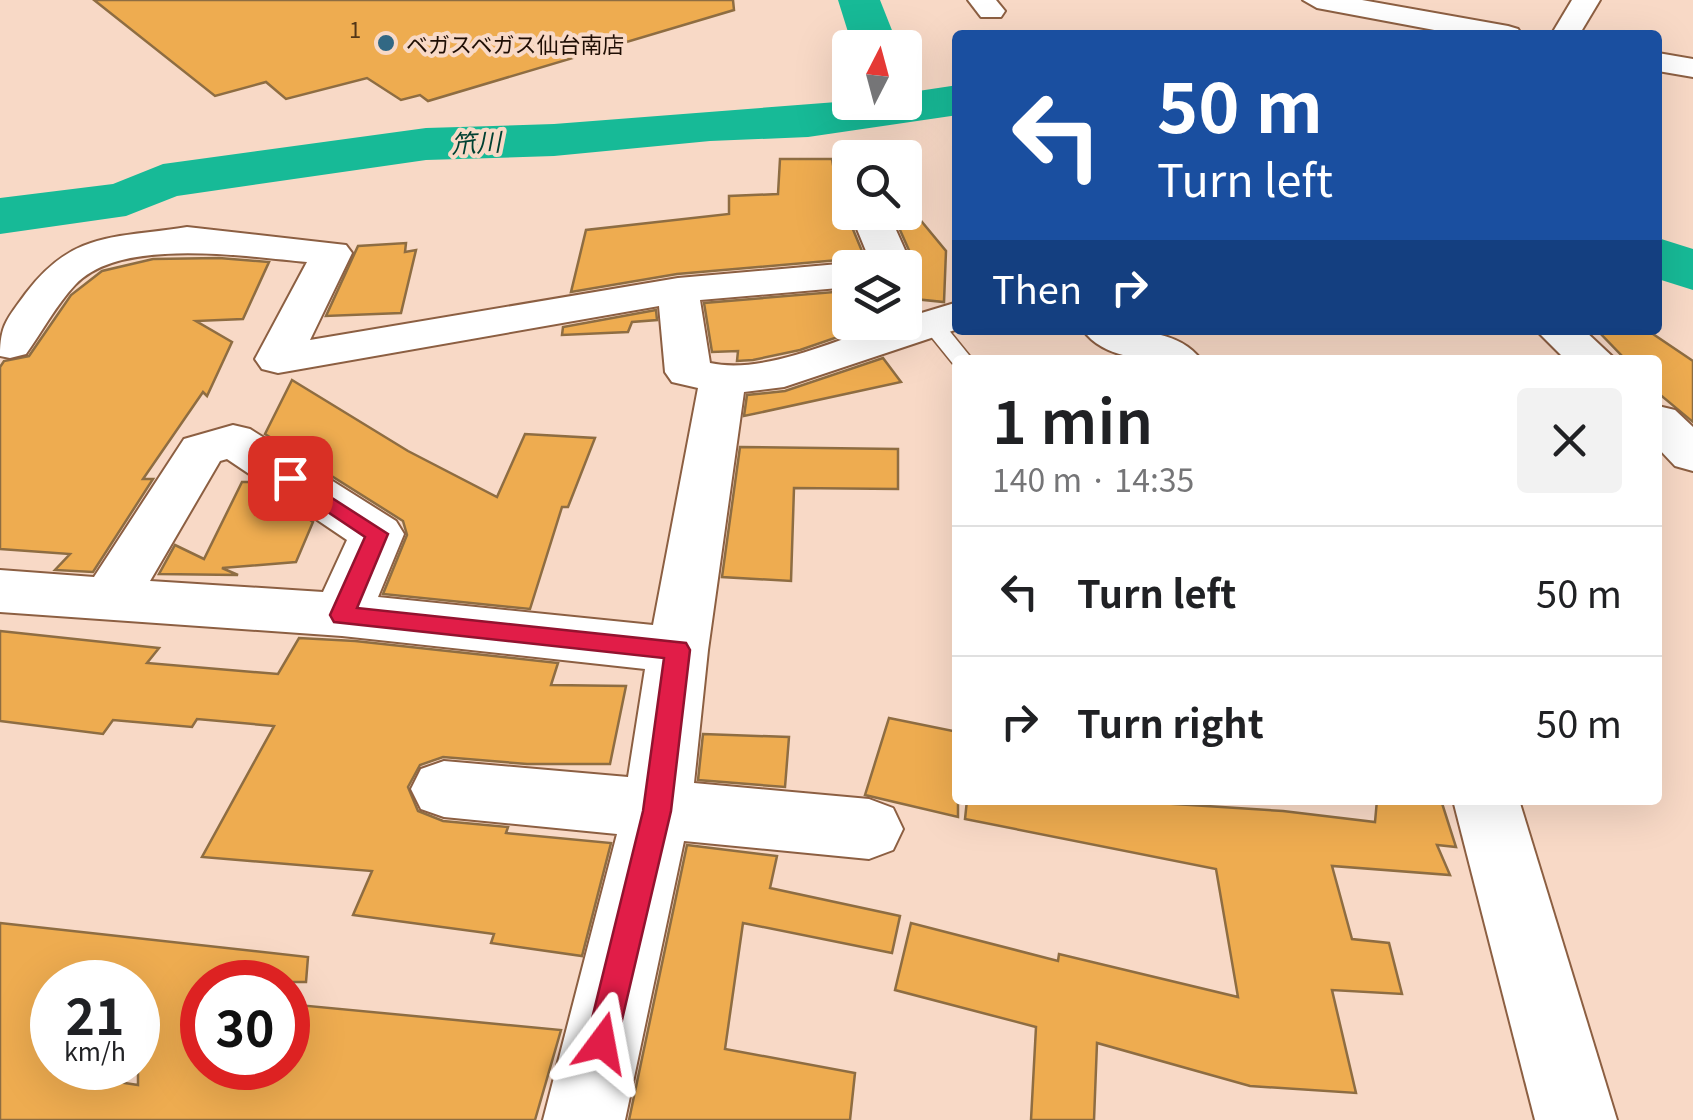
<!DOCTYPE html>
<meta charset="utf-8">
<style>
:root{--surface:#fff;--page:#f2f2f2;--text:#202124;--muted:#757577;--line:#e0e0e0}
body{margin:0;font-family:Georgia,"Noto Sans JP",serif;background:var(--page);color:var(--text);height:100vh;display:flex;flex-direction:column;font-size:38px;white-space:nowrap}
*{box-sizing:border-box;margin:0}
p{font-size:32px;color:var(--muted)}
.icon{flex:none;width:55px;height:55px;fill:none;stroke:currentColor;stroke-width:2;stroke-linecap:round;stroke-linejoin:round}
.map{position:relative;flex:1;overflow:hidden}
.side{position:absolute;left:952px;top:355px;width:710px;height:450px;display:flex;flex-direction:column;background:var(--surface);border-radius:10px;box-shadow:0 10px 40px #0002}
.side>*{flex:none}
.banner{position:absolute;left:952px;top:30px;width:710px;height:305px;border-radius:10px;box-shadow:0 10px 40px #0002;background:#1a4fa0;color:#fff;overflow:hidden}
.needle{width:65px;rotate:6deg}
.fabs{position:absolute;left:832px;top:30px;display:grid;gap:20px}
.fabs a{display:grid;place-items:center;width:90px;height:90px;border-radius:10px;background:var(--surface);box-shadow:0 10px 40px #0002;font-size:50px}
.speed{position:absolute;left:30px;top:960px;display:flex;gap:20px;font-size:50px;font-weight:700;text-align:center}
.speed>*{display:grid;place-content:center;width:130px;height:130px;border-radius:50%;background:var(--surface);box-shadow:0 10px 40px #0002;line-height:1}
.speed small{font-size:25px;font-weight:400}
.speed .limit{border:15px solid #d22;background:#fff;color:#111}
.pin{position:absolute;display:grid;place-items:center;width:85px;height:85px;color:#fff;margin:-42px;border-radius:20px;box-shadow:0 5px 15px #0006}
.me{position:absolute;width:110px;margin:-55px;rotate:13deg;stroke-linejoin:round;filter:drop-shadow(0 0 8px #0008)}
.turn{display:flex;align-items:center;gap:35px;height:210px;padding:0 40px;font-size:45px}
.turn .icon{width:130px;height:130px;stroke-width:2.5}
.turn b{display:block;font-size:70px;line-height:85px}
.then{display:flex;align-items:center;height:95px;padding:0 40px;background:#0003;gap:20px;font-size:38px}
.round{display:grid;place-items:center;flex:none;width:105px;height:105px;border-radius:10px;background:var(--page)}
.headline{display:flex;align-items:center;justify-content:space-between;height:170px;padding:0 40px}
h1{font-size:60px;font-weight:600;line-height:75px}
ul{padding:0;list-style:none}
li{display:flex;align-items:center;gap:30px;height:130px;padding:0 40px;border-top:2px solid var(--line)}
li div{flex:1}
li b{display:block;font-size:38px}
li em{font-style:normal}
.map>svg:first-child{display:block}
</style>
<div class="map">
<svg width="1693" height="1120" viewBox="0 0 1693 1120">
<rect width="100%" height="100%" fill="#f8d9c6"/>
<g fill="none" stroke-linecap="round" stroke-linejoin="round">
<g fill="#17ba97" fill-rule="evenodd">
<path d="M838,0H880L899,48H853Z"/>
<path d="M958,85V115L808,137L710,141L554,156L426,160L177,196L126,216L0,234V198L113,184L163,164L426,128L554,124L850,101L905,102V93Z"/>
<path d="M1658,238L1693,249V290L1658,279Z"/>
</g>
</g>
<g fill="#eeac50" stroke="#8e6d42" stroke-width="2.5" fill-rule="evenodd">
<path d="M94,0H733L734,10L428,101L420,95L401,100L367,78L286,99L266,82L215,96Z"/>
<path d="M780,159H832L842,216L847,215L869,268L865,262L850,259L677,274L571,292L586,230L729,214V196L778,194Z"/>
<path d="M908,205L946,251L944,302L905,298V280L910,279L916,266L892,212H905Z"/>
<path d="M406,243L405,252L416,250L401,313L326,316L358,246Z"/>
<path d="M219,258L269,262L243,319L196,321L232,342L207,396L203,392L143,479H153L93,572L55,570L70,554L0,549V367L4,361L29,356L71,295L102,271L153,259Z"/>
<path d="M834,292L850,313V322H857L861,329L800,350L753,360L737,361L738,351L712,352L704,303Z"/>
<path d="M656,310L657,320L632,322L628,332L562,335L563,327Z"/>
<path d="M1597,330H1647L1693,361V422L1658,393V360H1626Z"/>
<path d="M883,358L901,382L744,416L747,395L785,391Z"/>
<path d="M292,380L408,451L497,497L525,434L595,438L568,507H562L530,609L383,594L407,535L403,521L265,434Z"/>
<path d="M740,447L898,449V489L794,488L791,581L722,577Z"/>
<path d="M242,482H255L313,522L296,562L222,568L238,575L159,574L175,545L204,559Z"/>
<path d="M0,631L159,648L147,663L278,674L299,638L355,641L558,663L551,685L626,686L610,764H527L443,757L420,765L408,787L418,811L443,821L508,827L506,833L611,843L582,956L491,943L494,934L353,915L372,871L202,857L274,726L197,719L192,727L113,720L103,734L0,721Z"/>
<path d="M889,718L958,732V817L865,795Z"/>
<path d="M703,734L789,737L785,787L698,780Z"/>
<path d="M967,800H1160V803L1283,811L1375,822L1377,800H1441L1456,847L1437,845L1450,875L1332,866L1352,939L1389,943L1402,994L1332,990L1356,1093L1250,1086L1097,1043L1094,1120H1031L1036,1027L895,990L911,923L1058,961L1059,954L1238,997L1216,869L965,819Z"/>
<path d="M687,845L777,856L770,888L900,916L892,953L743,923L725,1049L855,1073L850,1120H629Z"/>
<path d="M0,923L308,957L306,982H202V1068H288V1004L561,1030L535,1120H0ZM52,982H138V1085L52,1072Z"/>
</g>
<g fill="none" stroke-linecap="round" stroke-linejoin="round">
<g stroke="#8c5f42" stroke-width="3">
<path id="service" d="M931,317L939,318L973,360H958V366L954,365L920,323Z"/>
</g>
<g stroke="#8c5f42" stroke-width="4">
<g id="minor">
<path d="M968,0H996L1005,11L1001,17H981Z"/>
<path d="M1303,0H1362L1508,26L1518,29L1522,35H1461L1317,8Z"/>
<path d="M1572,0H1600L1579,35H1551Z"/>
<path d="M1658,53L1693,59V77L1658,71Z"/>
<path d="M850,212H888L913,268L907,277L905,268H873Z"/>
<path d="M187,227L346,245L352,253L310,340L678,278L850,263L864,266L850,268V287L700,300L710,363C764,375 839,339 891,322H905V318L958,302V329L784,387L744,392L708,650L694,783L869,799L893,808L903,829L893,850L869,859L684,841L625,1120H543L617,834L444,817L421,809L411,789L421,769L444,761L628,777L645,669L342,636L0,612V570L94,577L184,439L233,425L250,429L396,521L404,534L378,597L653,625L698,388L672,382L665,372L659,306L278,373L262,369L255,359L307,262C247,257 120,236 75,285C56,305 42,332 26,354L10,358L0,356C0,324 8,318 26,293C74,230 115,239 187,227ZM227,459L347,540L323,592L150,581L220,461Z"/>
<path d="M1083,330C1120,330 1177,326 1201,360C1164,360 1107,364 1083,330Z"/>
<path d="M1536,330H1584L1616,360H1566Z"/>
<path d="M1658,406L1675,410L1693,427V471L1675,466L1658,448Z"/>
<path d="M1453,800H1519L1617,1120H1535Z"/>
</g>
</g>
<use href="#service" fill="#fff" fill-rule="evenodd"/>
<use href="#minor" fill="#fff" fill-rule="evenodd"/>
</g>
<path fill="#e11d48" stroke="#92132f" stroke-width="2.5" d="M290,471L388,534L357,608L686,643L690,650L671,811L614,1054L602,1059L591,1054L586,1043L643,811L664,658L334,622L330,615L365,537L283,482L280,478L283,473Z"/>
<circle fill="#326884" stroke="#f8d9c6" stroke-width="4" cx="386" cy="43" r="10"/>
<g text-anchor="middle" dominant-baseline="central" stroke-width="8" stroke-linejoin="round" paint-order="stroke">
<g font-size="22" fill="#533617">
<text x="355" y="28">1</text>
</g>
<g font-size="22" fill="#1f0e04" stroke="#f8d9c6" text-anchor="start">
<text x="406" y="43">ベガスベガス仙台南店</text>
</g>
<g font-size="25" font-style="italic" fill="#004032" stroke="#f8d9c6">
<text transform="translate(476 141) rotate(-3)">笊川</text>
</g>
</g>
</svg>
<div class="fabs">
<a><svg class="needle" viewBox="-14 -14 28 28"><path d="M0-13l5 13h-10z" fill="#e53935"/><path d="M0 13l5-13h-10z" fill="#757577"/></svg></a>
<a><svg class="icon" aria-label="search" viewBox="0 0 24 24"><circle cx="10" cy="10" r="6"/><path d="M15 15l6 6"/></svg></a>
<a><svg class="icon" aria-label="layers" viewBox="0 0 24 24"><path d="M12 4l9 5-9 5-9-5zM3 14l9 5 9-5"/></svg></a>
</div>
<div class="speed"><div>21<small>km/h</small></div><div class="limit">30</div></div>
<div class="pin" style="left:290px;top:478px;background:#d93025"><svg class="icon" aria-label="arrive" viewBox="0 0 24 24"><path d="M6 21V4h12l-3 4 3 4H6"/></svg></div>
<svg class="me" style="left:602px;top:1043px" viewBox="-20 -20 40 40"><path d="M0-17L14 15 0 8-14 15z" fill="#e11d48" stroke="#fff" stroke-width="4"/></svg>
<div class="banner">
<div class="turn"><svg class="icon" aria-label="left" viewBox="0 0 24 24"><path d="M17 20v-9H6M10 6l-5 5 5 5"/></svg><div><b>50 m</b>Turn left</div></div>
<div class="then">Then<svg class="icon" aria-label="right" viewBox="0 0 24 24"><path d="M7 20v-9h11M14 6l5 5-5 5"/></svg></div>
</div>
<section class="side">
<div class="headline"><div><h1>1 min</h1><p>140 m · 14:35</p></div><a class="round"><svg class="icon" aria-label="close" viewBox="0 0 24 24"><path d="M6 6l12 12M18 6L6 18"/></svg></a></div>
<ul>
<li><svg class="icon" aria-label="left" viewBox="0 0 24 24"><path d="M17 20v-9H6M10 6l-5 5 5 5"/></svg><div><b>Turn left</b></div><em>50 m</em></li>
<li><svg class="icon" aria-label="right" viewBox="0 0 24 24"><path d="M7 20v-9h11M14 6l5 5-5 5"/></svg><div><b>Turn right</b></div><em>50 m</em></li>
</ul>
</section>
</div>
